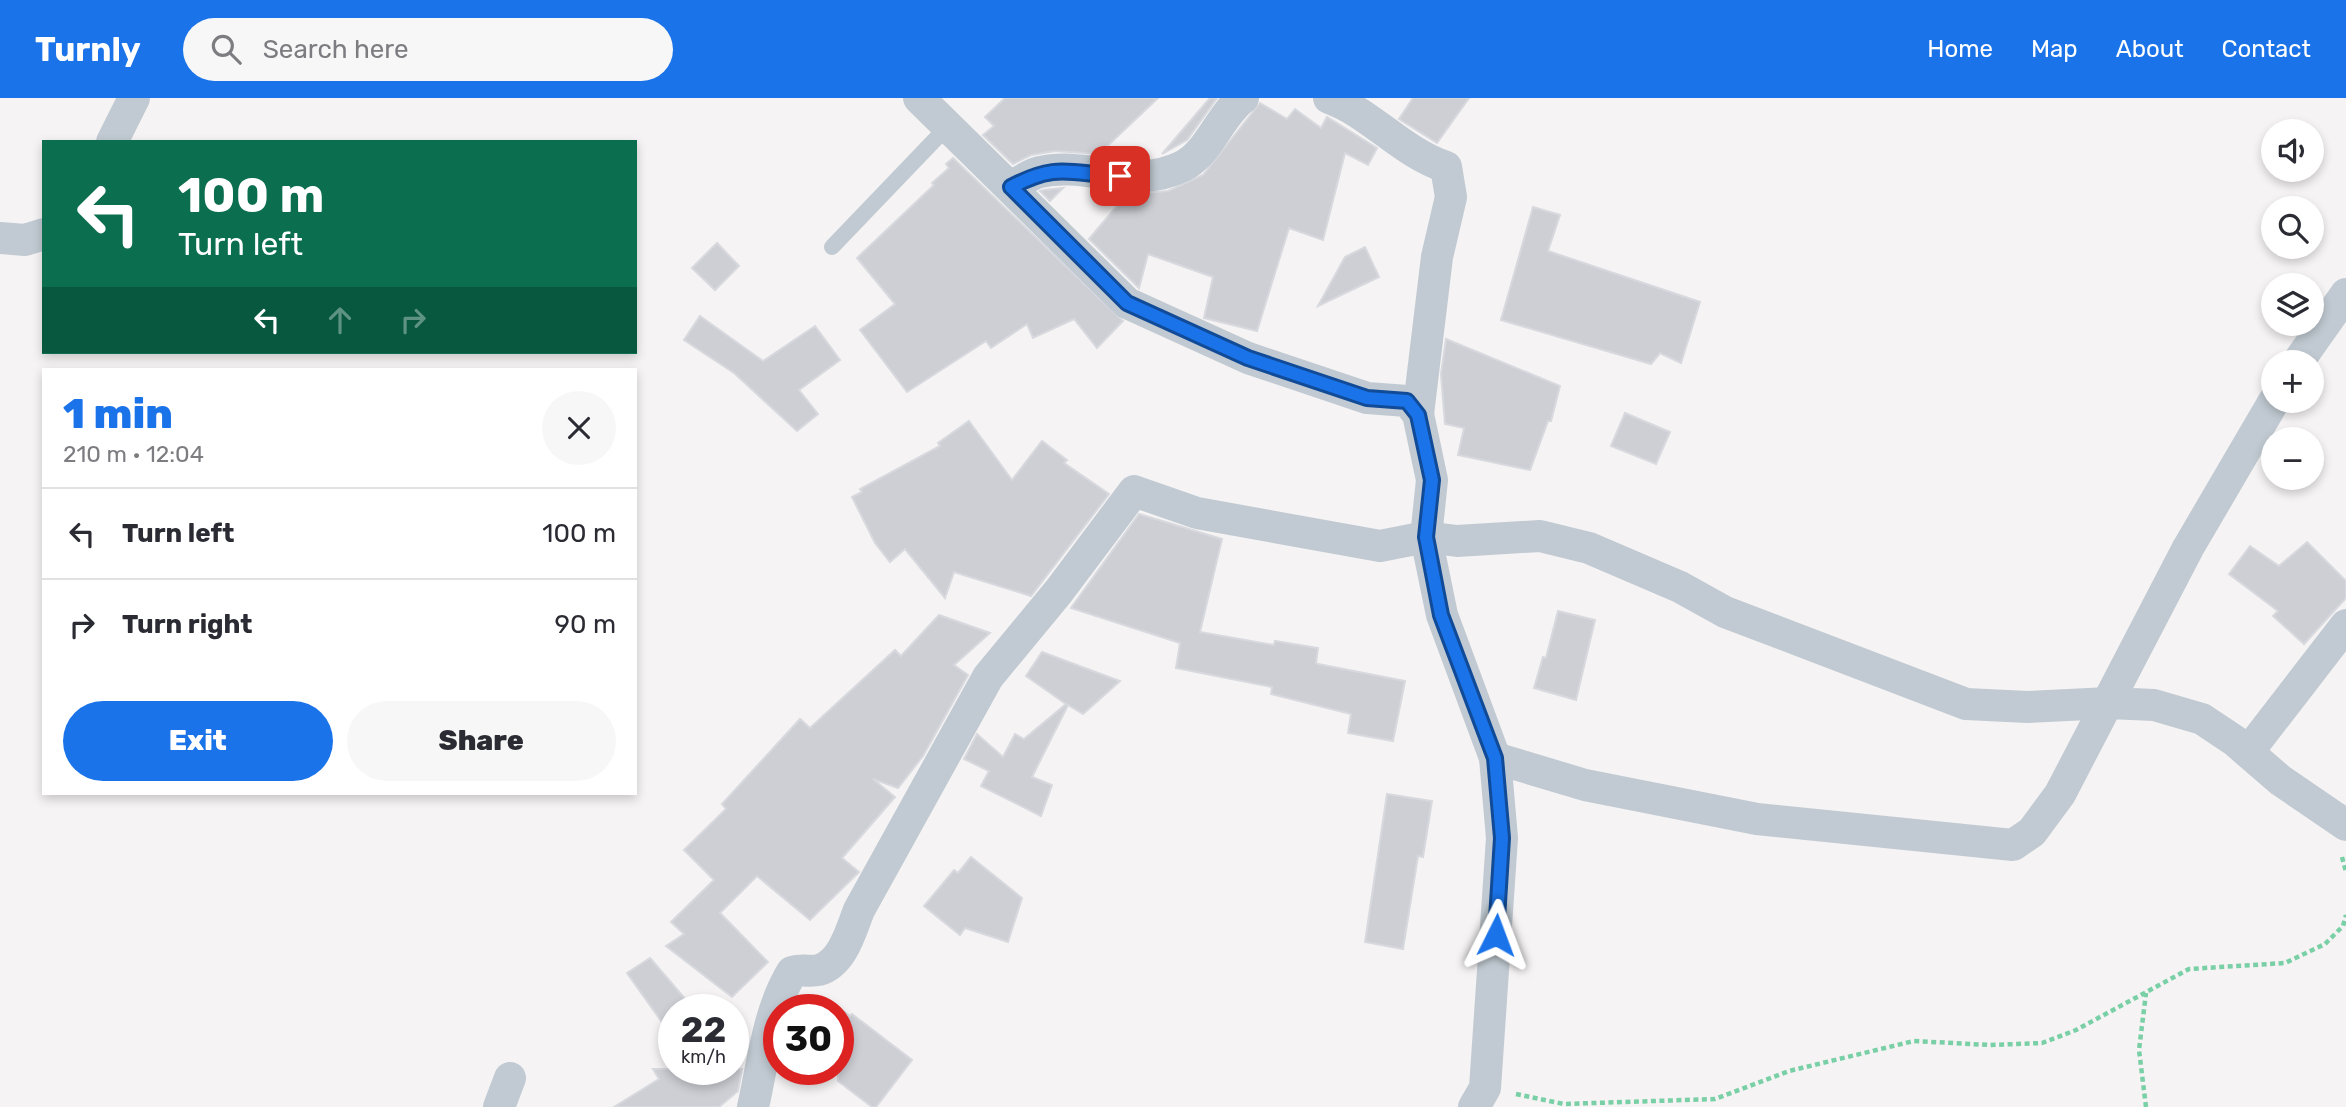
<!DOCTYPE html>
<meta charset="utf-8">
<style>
:root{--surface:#fff;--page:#f7f7f7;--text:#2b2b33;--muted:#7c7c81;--line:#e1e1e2;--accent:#1a73e8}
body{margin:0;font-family:Rubik,sans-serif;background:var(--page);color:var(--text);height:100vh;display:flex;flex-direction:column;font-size:26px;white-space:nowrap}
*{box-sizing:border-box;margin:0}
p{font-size:23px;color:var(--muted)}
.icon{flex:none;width:38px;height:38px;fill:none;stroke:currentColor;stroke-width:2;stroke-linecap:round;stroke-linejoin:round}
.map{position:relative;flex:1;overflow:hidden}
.drawer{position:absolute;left:42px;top:270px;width:595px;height:427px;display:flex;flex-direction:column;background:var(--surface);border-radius:0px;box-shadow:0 4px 10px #0003}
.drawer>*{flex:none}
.banner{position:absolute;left:42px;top:42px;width:595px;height:214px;border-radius:0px;box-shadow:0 4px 10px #0003;background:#0b6e4f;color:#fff;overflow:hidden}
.controls{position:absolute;left:2261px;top:21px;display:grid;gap:14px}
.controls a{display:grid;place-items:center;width:63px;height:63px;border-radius:50%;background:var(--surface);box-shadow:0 4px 10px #0003;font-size:35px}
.speed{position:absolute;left:658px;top:896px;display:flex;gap:14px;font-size:35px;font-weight:700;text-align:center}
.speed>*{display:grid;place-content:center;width:91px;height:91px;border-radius:50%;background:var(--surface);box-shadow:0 4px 10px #0003;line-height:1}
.speed small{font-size:18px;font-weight:400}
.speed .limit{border:10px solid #d22;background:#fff;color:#111}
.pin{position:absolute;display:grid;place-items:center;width:60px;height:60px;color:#fff;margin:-30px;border-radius:14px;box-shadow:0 4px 10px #0006}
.me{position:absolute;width:77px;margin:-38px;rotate:3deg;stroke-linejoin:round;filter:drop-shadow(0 0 5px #0008)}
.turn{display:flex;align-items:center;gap:24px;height:147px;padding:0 21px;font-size:32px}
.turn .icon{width:91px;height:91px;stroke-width:2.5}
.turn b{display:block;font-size:49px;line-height:60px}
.lanes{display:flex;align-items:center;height:66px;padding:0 21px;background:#0003;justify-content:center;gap:35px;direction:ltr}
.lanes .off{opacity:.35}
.round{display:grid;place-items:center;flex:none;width:74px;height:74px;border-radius:37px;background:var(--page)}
.head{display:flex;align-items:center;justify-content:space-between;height:119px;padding:0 21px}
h1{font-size:42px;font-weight:800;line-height:52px;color:var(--accent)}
.primary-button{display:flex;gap:14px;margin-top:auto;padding:14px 21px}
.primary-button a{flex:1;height:80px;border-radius:42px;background:var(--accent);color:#fff;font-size:28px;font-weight:800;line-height:80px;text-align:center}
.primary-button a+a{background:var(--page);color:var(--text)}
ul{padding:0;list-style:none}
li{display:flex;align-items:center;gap:21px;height:91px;padding:0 21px;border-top:2px solid var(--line)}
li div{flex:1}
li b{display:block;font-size:26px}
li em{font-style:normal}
header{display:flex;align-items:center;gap:42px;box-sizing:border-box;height:98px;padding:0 35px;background:var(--accent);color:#fff}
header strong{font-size:33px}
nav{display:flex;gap:38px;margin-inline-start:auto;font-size:24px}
.search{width:490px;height:63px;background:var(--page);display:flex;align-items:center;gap:18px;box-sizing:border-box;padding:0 24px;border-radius:38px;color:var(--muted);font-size:26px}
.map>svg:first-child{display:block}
</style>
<header>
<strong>Turnly</strong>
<div class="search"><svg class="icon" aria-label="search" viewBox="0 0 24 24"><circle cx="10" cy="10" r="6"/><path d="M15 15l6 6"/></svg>Search here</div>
<nav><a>Home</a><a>Map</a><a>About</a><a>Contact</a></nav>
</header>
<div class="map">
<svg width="2346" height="1009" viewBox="0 0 2346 1009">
<rect width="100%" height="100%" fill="#f5f3f3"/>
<g fill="#cdcfd5" stroke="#d7d9de" stroke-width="2">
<path d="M1005,0H1158L1099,56L1055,53L1031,57L1013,66L983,37L994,28L985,19Z"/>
<path d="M1210,0H1217L1187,42L1162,56Z"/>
<path d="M1413,0H1469L1437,45L1399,21Z"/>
<path d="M1260,5L1287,21L1295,11L1321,30L1327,19L1377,50L1368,67L1345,55L1323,142L1289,130L1257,233L1204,220L1213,179L1148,156L1139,190L1089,141L1127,96L1168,93L1203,77Z"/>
<path d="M953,60L1123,223L1097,250L1074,221L1033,240L1027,226L991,250L986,243L907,294L860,232L895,206L857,160L934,87L932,85L949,70L946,66Z"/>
<path d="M1063,90L1050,103L1040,93L1044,92Z"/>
<path d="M1533,109L1560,117L1548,153L1700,204L1681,265L1660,255L1651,266L1501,222Z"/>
<path d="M717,145L739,168L715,192L692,170Z"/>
<path d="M1365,149L1379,179L1318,208L1345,159Z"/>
<path d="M700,218L763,263L815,228L840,262L799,292L818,316L797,333L734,275L684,242Z"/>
<path d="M1446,241L1560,288L1551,323H1548L1530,372L1458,357L1464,330L1445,326L1441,276Z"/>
<path d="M1625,315L1670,334L1656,366L1611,348Z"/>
<path d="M969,323L1012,382L1042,343L1067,362L1064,365L1109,396L1031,498L954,474L945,500L905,451L890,464L875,445L852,399L862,394L860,391L940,348L938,345Z"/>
<path d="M1139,416L1222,441L1200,534L1274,547L1275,543L1318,550L1316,565L1318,566L1405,583L1393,643L1348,635L1351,616L1271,596L1272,589L1176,570L1180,545L1071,510Z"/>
<path d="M2307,444L2346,483V500L2304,546L2273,518L2278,513L2229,476L2250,448L2279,468Z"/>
<path d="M1558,513L1595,522L1576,602L1534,590L1543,559L1546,560Z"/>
<path d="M939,517L990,535L954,567L968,577L923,658L898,690L873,681L895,699L842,760L859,774L810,822L757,778L720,815L768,864L732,899L666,848L684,836L671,824L714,782L684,752L726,711L722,706L800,621L810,630L895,552L901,558Z"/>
<path d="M1042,554L1120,583L1083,616L1068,607L1032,679L1052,687L1041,718L981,688L989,673L964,661L977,636L1003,659L1015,636L1024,641L1066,606L1026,578Z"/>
<path d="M1387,696L1432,703L1423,759L1418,758L1403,851L1365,844Z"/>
<path d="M971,759L1022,800L1008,844L965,830L960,837L924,808L954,772L958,775Z"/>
<path d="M650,860L693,910L674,912V930L669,934L627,875Z"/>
<path d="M838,909L850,918L852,916L912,962L876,1009H872L838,983Z"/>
<path d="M653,971H742L738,993L719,1009H614L659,981Z"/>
</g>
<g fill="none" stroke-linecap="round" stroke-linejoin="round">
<g stroke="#7ad0a6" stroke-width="4.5" stroke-dasharray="5 3.5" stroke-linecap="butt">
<path d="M2342,759L2346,774"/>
<path d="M1516,996L1564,1006L1715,1001L1789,973L1914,943L1990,947L2042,945L2076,932L2189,871L2285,865L2325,846L2343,828L2346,817"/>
<path d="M2146,1009L2139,952L2146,895"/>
</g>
<path stroke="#c1cad2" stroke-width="16" d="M832,149L949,27"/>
<g stroke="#c1cad2" stroke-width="32">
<path d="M919,0L1127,205L1248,260L1367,300L1407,303L1418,316L1432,382L1426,439L1442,517L1495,660L1502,740L1485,990L1474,1009"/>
<path d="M1329,0C1371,15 1401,54 1446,69L1451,99L1437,159L1418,316"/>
<path d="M112,44L134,0"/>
<path d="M1011,89C1020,84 1030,76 1040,74C1088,63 1133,93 1183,68C1210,54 1219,18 1243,0"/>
<path d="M0,140L25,142L44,136"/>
<path d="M2298,264L2346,196"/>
<path d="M2248,654L2346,527"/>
<path d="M1495,660L1585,687L1757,721L2013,747L2032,734L2060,696L2188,450L2274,303"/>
<path d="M499,1009L510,980"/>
<path d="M753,1009C763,965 768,913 792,874C802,871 810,874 819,872C843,865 851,832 859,812L988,579L1059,493L1134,393L1197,415L1380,448L1426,439L1457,443L1540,438L1589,450L1680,489L1725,514L1966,606L2028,609L2109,605L2154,607L2202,621L2235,643L2280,682L2346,727"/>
</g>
</g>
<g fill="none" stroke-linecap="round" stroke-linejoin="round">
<g stroke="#114b97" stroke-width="18">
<path id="route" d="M1120,78C1070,76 1058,64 1011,89L1127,205L1248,260L1367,300L1407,303L1418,317L1432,382L1426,439L1441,517L1495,660L1502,740L1496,837"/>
</g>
<use href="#route" stroke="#1a73e8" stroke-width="12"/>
</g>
</svg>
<div class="controls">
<a><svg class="icon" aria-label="sound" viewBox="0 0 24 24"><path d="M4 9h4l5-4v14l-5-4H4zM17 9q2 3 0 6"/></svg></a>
<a><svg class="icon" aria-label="search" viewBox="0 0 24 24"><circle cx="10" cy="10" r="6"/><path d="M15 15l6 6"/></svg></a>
<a><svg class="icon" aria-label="layers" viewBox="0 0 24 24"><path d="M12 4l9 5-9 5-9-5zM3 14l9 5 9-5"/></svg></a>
<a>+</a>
<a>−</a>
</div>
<div class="speed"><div>22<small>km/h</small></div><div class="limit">30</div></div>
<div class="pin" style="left:1120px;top:78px;background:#d93025"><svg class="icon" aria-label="arrive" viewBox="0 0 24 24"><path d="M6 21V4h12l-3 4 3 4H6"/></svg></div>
<svg class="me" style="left:1496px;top:837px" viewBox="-20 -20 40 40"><path d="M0-17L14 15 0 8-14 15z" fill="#1a73e8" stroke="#fff" stroke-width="4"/></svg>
<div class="banner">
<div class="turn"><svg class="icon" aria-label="left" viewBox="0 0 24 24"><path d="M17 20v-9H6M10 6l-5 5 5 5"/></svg><div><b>100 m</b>Turn left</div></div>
<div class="lanes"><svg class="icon" aria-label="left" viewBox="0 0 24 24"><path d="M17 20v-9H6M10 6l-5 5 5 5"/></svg><svg class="icon off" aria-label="ahead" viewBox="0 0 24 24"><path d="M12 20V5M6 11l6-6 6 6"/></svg><svg class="icon off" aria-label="right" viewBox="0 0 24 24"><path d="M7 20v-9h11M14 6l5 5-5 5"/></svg></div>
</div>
<section class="drawer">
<div class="head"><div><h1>1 min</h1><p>210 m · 12:04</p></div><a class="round"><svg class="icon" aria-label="close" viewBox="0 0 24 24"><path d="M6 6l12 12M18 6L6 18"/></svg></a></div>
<ul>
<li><svg class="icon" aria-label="left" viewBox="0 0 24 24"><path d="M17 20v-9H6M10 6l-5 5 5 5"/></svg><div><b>Turn left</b></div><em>100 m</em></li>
<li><svg class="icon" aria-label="right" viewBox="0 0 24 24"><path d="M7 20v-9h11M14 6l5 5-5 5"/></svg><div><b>Turn right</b></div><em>90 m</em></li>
</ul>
<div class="primary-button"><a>Exit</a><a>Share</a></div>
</section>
</div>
